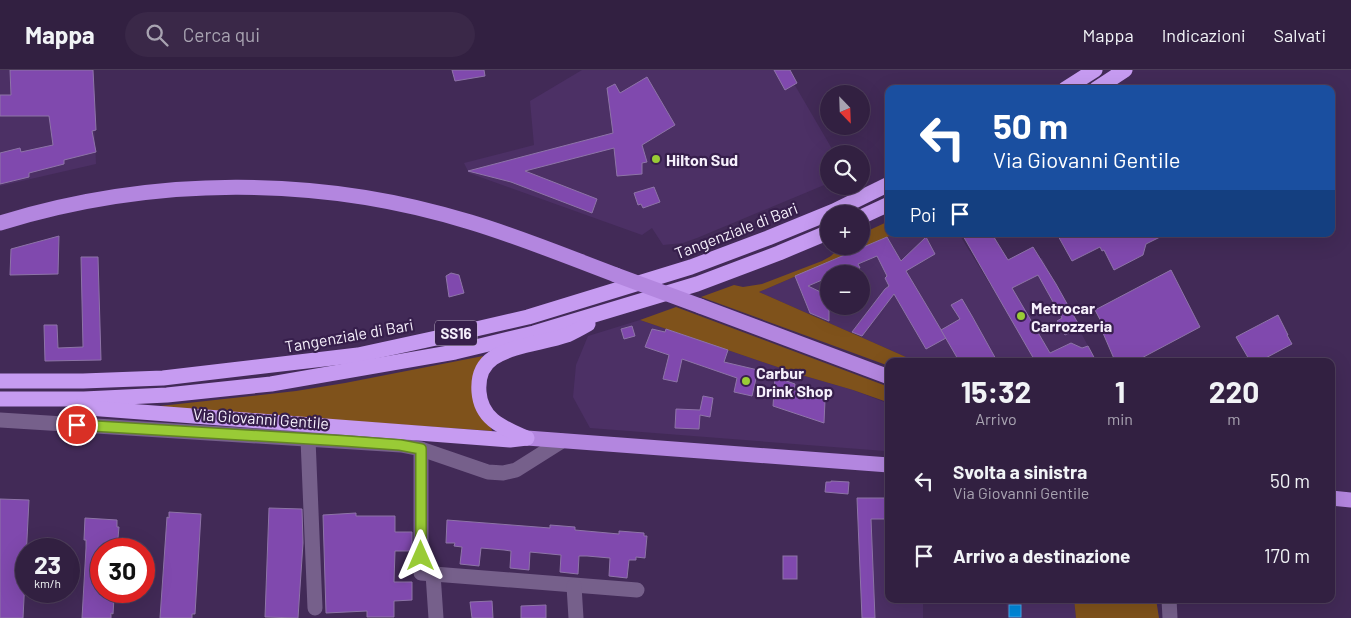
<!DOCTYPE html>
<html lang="it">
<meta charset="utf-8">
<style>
:root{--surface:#322041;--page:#3a2848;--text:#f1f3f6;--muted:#a8a3b1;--line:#4d3e5a}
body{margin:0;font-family:Barlow,sans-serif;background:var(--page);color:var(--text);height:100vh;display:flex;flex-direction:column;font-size:19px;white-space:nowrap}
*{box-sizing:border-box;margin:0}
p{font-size:16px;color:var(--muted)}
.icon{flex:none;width:28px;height:28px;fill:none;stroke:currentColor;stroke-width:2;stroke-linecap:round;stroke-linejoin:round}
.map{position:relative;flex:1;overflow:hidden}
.details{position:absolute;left:885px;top:288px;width:450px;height:245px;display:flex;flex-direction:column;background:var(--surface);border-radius:10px;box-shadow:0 5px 20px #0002,0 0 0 1px var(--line)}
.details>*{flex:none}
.banner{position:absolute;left:885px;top:15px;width:450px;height:152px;border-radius:10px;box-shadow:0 5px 20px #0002,0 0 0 1px var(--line);background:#1a4fa0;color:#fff;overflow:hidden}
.needle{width:32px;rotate:157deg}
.buttons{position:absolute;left:820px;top:15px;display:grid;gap:10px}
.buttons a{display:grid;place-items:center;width:50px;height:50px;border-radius:50%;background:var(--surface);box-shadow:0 5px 20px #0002,0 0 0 1px var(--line);font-size:25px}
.speed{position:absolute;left:15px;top:468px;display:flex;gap:10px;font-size:25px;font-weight:700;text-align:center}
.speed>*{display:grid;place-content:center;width:65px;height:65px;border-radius:50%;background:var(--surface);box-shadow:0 5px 20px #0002,0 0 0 1px var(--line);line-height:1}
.speed small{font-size:12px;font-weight:400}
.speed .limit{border:8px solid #d22;background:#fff;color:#111}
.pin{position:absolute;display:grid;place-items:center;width:42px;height:42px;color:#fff;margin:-21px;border:2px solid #fff;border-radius:50%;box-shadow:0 1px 5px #0007}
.me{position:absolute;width:55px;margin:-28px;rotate:0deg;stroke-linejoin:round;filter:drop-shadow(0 0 4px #0008)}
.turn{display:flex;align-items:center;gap:18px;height:105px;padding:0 25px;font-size:22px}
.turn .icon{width:65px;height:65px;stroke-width:2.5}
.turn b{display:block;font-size:35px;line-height:42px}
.then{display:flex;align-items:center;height:48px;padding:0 25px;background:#0003;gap:10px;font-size:19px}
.eta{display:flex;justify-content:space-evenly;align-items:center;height:85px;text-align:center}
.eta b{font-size:30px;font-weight:700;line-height:35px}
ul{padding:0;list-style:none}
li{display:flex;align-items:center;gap:15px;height:75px;padding:0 25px}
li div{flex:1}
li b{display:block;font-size:19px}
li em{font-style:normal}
header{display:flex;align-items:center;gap:30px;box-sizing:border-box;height:70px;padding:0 25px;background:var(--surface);border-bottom:1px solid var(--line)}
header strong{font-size:24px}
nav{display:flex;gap:28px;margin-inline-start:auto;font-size:18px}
.search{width:350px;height:45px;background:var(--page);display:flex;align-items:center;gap:12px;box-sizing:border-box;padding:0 18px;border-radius:28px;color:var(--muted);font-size:19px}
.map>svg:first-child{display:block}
</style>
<header>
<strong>Mappa</strong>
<div class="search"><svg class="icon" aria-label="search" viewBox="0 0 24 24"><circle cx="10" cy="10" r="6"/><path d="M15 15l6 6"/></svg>Cerca qui</div>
<nav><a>Mappa</a><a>Indicazioni</a><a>Salvati</a></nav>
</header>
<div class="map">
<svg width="1351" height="548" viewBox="0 0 1351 548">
<rect width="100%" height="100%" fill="#422a57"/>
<g fill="#4c3065" fill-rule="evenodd">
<path d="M0,0H92L96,94L0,116Z"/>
<path d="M582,0H786L835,84H829V113L697,168L683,173L663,175L652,158L642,165L469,103L464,93L534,75L530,31Z"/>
<path d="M894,164H922L925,168L931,164H959L991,216L1042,188L1088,276L1060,291H915L759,222ZM829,204H861V236H829Z"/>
<path d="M640,250L798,304L853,320L887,333L885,381L590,358L573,327L576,295L588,266Z"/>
<path d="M857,428H889V529H923V548H862Z"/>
<path d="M1006,529H1074L1076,548H1008Z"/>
</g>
<g fill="#7f521b">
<path d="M889,151V164H894L759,222L915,291H889V296L701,227L734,215L743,217L762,214L822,191L831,186L841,176H861V164Z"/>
<path d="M676,237L889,317V386L885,385L887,332L853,320L798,304L640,250Z"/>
<path d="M483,286L475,304L492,361L151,337L296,321L345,313Z"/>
<path d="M1074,529H1156L1159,548H1076Z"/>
</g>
<rect fill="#0187da" stroke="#4aa6e4" x="1009" y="535" width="12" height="12"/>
<g fill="#8049ae" stroke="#8e74a8">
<path d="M10,0H93L96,60L92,61L96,82L64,90V94L29,103V107L0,114V83L20,78L21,82L53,75L49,46H0V25H11Z"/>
<path d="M452,0H484L485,6L455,11Z"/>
<path d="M774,0H790L797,13L785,20Z"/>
<path d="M647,7L675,55L642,75L647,92L642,93V104L617,106L614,78L525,101L597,129L592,143L511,112L468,101L613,63L607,18L615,14L620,23Z"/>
<path d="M654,117L660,132L643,138L641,134L638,135L634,123Z"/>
<path d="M962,164H992L1008,190L1033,177L1056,214L1080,257L1065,265L1057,251L1062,248L1038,205L1012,218L1050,283L1071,273L1082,278L1088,276L1096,291H1035Z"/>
<path d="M1057,164H1166L1146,174L1143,185L1114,200L1104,180L1102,181L1100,177L1072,191Z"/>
<path d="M59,166L58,204L10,205L11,179Z"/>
<path d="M887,167L901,191L926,167L935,184L906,201L946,268L926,279L894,224L862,266L852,262L885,219L889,216L885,208L887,206L877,186L858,194L860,198L847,204H829V207L808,216L829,226V251L810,243L795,206Z"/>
<path d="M81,187H98L101,290L45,291L44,255H57L58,278L83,277Z"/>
<path d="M1171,200L1200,257L1136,291H1115L1103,263L1106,261L1095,240Z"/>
<path d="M451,203L459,205L464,223L449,227L446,206Z"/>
<path d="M962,229L972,246L997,291H959L941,260L960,249L951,235Z"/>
<path d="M1278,245L1288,265H1287L1292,274L1260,291H1250L1236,267Z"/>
<path d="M632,256L635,266L624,269L621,259Z"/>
<path d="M652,259L665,262L666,259L728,280L724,292L758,300L752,326L734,322L737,308L682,289L677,312L663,309L669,285L645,277Z"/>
<path d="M775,307L795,314L794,320L825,330L824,353L773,336Z"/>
<path d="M703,326L713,328L710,347L700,345L699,359L675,358L676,339L700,340Z"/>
<path d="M831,411L849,412L848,424L825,422L826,412H831Z"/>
<path d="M857,428H889V449H871L875,548H862Z"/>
<path d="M0,429L29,430L23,548H0Z"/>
<path d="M269,438L302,439L303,473L298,548L265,547Z"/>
<path d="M169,442L201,444L195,544H192V548H160L167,447L169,448Z"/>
<path d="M356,443V446H395V462H412V481H395L394,512H412V530L394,531V547H367V541L326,543L323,445Z"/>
<path d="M85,448L117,450V457H119L117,479H101V521H113V528H114L113,544L111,543V548H82L86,478V470H84Z"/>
<path d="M447,450L550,458V455L575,457V460L619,464V461L644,463V466H647L645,488L636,487V490H629L627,508L609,506L610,488L587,486H579L578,504L560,502L561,485L530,482L529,500L510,498L511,481L504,480L481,478L479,496L460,494L462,477L454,476L455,473H446Z"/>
<rect x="783" y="486" width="14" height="23"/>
<path d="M492,531L493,548H472L470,532Z"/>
<path d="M546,535V548H521V536Z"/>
</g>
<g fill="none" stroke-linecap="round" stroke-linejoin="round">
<g stroke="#76608b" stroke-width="15">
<path d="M0,350L401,375L421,379L488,402L503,403L516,400L562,371"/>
<path d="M308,369L315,538"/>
<path d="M421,379V503L637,520"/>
<path d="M433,504L436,548"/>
<path d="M574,516L576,548"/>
<path d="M1169,529L1170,548"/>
</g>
<g stroke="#b386df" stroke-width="15">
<path d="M0,153C153,106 318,105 470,152C520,167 568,187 616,205"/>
<path d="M700,236L889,307"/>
<path d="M527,368L889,395"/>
<path d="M1331,428L1351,430"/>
</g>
<g stroke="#c69bf1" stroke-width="15">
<path d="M1065,19L1095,0"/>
<path d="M1096,19L1125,0"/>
<path d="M861,147L889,134"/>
<path d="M0,311H83L163,308L358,285L450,265L528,247L691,197L768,168L834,141L889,114"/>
<path d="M0,329H84L167,325L271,314L455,282L534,263L697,214L779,183L829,162"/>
<path d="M75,337L510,370L527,368"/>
<path d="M526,368C504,358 481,350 479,322C478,309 481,296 493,288C513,275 544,273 567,265C574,262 581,258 588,254"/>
</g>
<path stroke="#b386df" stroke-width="15" d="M616,205L700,236"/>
</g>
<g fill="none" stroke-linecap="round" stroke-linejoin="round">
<g stroke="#638423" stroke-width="12">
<path id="route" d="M77,355L345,371L400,375L421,379V486"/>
</g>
<use href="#route" stroke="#99cb36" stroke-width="9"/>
</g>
<g fill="#99cb36" stroke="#371f4c" stroke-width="2">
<circle cx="656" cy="89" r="5"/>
<circle cx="1021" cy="246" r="5"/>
<circle cx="746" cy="311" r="5"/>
</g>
<g text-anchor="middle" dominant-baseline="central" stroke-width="4.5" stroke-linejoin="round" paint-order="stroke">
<rect fill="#371f4c" stroke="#bcb1c6" stroke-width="1" x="435" y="250.5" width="42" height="25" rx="4"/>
<g font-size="15" font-weight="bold" fill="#f5effb">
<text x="456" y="263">SS16</text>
</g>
<g font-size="16" font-weight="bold" fill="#f5effb" stroke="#371f4c" text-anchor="start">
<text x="666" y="89">Hilton Sud</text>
<text x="1031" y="237">Metrocar<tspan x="1031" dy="18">Carrozzeria</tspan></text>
<text x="756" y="302">Carbur<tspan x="756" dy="18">Drink Shop</tspan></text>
</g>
<g font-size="16" fill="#f5effb" stroke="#371f4c">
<text transform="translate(736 160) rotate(-21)">Tangenziale di Bari</text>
<text transform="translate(349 265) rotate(-10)">Tangenziale di Bari</text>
<text transform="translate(261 348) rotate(4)">Via Giovanni Gentile</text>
</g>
</g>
</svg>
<div class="buttons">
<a><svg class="needle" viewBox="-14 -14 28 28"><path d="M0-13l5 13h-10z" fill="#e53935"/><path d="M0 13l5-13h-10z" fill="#a8a3b1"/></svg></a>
<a><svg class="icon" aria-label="search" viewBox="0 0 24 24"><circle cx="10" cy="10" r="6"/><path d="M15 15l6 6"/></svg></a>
<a>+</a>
<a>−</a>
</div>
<div class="speed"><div>23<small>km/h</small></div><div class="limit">30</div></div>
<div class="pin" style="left:77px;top:355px;background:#d93025"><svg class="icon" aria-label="arrive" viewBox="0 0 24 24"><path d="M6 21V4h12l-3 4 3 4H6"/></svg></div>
<svg class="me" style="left:421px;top:486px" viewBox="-20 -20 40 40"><path d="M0-17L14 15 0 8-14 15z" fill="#99cb36" stroke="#fff" stroke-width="4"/></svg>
<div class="banner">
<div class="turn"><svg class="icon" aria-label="left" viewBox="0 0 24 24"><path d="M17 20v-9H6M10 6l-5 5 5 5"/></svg><div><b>50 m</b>Via Giovanni Gentile</div></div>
<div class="then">Poi<svg class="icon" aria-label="arrive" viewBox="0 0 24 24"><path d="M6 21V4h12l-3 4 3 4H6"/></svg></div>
</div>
<section class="details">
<div class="eta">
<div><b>15:32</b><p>Arrivo</p></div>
<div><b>1</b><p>min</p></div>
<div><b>220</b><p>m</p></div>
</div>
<ul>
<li><svg class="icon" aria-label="left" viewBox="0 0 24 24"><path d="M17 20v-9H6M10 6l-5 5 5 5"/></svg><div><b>Svolta a sinistra</b><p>Via Giovanni Gentile</p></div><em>50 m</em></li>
<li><svg class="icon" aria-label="arrive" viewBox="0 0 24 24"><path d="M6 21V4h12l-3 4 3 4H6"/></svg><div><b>Arrivo a destinazione</b></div><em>170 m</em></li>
</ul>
</section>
</div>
